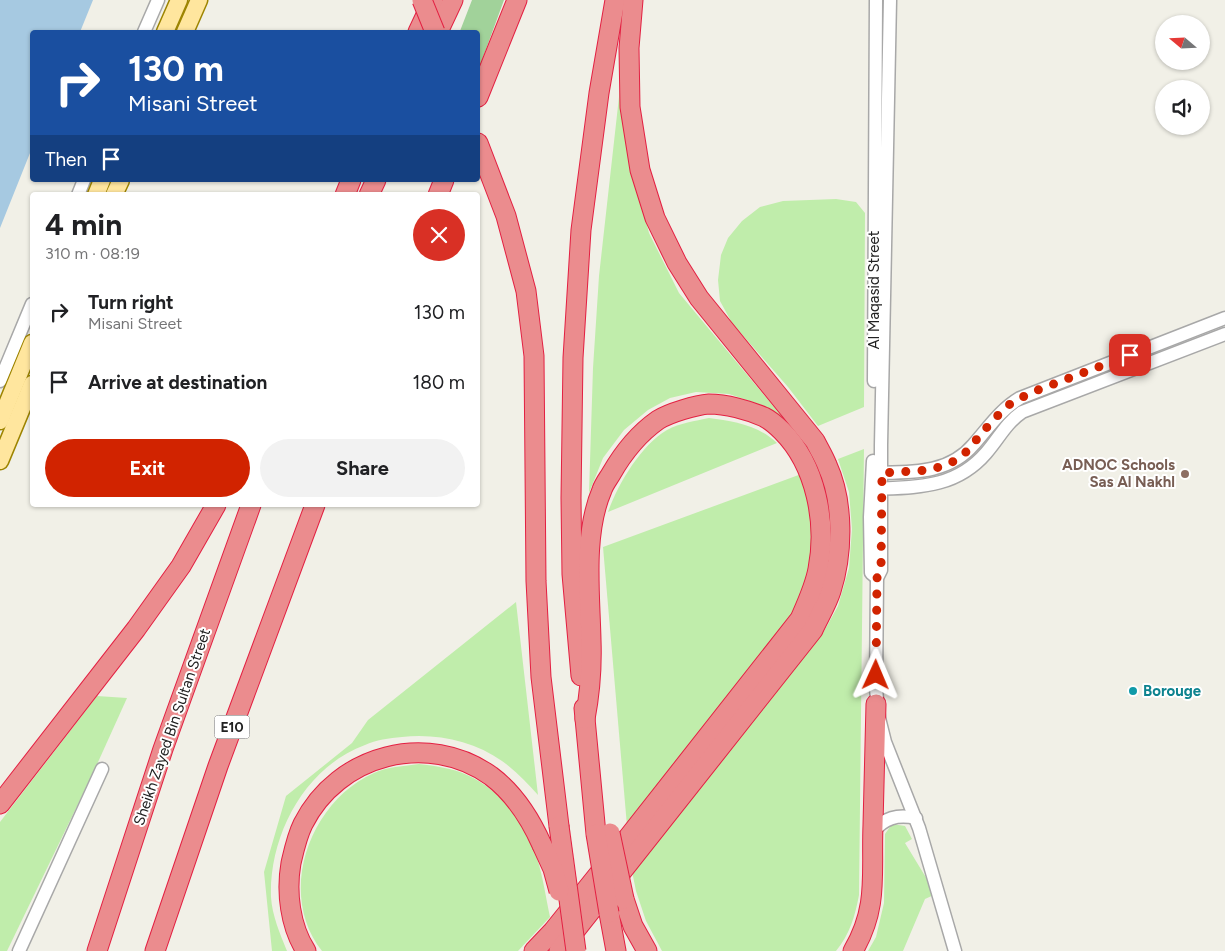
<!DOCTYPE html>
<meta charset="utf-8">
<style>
:root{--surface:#fff;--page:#f2f2f2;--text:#202124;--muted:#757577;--accent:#d12300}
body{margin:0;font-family:Figtree,sans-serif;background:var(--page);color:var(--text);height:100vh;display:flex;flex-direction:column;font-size:19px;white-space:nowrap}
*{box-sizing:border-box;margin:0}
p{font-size:16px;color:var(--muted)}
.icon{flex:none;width:28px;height:28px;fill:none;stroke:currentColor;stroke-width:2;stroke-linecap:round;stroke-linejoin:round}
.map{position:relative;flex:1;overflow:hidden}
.side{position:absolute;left:30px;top:192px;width:450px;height:315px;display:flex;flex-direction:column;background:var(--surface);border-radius:5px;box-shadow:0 1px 4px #0004}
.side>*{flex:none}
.banner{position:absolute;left:30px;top:30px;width:450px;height:152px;border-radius:5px;box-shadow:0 1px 4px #0004;background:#1a4fa0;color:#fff;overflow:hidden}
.needle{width:32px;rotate:289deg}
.buttons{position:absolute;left:1155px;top:15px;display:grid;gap:10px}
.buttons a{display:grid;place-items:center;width:55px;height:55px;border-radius:50%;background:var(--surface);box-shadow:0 1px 4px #0004;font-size:25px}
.pin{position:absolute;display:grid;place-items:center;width:42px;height:42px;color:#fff;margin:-21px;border-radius:10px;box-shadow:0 2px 8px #0006}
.me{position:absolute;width:55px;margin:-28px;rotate:1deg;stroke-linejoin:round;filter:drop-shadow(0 0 4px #0008)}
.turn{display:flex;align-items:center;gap:18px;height:105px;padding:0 15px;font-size:22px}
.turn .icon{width:65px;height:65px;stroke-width:2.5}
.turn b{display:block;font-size:35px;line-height:42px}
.then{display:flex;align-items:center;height:48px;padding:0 15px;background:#0003;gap:10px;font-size:19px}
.round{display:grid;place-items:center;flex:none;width:52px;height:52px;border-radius:26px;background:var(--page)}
.overview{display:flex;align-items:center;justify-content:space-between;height:85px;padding:0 15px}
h1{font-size:30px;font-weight:700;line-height:38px}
.action{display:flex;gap:10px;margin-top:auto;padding:10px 15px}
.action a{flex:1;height:58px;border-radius:30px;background:var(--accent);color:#fff;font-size:20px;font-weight:700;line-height:58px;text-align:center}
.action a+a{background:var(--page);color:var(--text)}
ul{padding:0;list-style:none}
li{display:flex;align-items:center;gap:15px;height:70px;padding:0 15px}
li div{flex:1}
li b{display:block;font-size:19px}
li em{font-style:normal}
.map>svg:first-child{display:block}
</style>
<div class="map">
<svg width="1225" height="951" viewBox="0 0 1225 951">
<rect width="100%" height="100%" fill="#f1f0e7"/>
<g fill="#c0edab">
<path d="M620,88L629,152L649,233L679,293L794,431L764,406L729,394L696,392L670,398L648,410L624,430L603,458L589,493L593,368L599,276Z"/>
<path d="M836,199L856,202L865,213L864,407L818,426L788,387L732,323L720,301L718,280L721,255L728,238L742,221L760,207L783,201Z"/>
<path d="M709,418C733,421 758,425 777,443L608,512C618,484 641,445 667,430C680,423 695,421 709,418Z"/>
<path d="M864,449L859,895C855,916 850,934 836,951H662L646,921L636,891L632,871L823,633L838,606L849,568L852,529L849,492L838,459Z"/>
<path d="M804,473L812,495L813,568L792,614L627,826L603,547Z"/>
<path d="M516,602L538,795C527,783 516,771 502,761C474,741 436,733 402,737C389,738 376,740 365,745C305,767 269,835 271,897C272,915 280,934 287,951H272L264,872L286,796L352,743L368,720Z"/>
<path d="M97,696L127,698L94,771L7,951H0V822Z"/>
<path d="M419,764C435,766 452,768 467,775C502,791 525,822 537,858C543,877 546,898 550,917L518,951H322C276,893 310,801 374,773C387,767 404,766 419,764Z"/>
<path d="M892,824L905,826L912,839L905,843L936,894L925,899L903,951H868L876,937L884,903L885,834Z"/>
</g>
<path fill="#a1d29a" d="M472,0H504L478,71V32H461L460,31Z"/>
<path fill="#a6c9e1" d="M0,0H93L80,32H32V148L0,228Z"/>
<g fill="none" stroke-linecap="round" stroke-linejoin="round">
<g stroke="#a8a8a8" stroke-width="15">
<g id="minor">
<path d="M890,0L881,445V570L877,578L876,689L879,718L885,742L919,828L955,951"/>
<path d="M144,32L158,0"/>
<path d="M78,195L84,180"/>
<path d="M0,381L32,304"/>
<path d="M874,381L876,0"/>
<path d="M873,461L870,517L871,573L877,578"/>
<path d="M873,473C910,472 948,475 974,444C989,427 1000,410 1020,398L1225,318"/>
<path d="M875,489C918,487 956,488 986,453C999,438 1006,423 1022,412L1225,334"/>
<path d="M873,832C884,818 897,814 916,818"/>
<path d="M19,951L102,769"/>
</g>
</g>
<g stroke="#9d8400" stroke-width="19">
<g id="major">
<path d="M165,32L179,0"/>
<path d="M185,32L199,0"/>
<path d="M96,195L102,180"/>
<path d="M114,195L121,180"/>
<path d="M0,421L32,343"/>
<path d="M0,461L32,384"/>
</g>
</g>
<g stroke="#e32042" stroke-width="21">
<g id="highway">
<path d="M418,32L433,0"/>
<path d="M438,32L453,0"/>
<path d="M478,97L517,0"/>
<path d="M478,143L506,216L526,291L534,356L536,581L541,677L559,826"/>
<path d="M345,195L351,180"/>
<path d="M369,195L376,180"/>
<path d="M438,195L444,180"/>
<path d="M581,676L572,574L571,498L573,358L581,230L599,93L615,0"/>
<path d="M584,708L596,834"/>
<path d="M0,804L136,629L181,566L216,505"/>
<path d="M624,899L633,926L647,951"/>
<path d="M609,913L616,951"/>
<path d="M97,951L163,749L251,505"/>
<path d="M155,951L218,766L315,505"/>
<path d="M306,951C290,926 286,892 291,863C294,850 297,836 303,824C338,754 428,731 491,776C515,794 530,818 542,845"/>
<path d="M534,951L553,931L626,840L800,619C807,603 815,586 818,569C827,523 816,465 782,431C777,426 770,420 764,417C748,410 726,404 709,404C696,405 669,413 658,420C638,434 623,453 611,474C608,479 604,484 602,490C583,534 590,593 591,640C592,667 590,693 585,719"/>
<path d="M559,951L813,630C819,617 827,604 831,591C843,553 844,502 827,465C824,457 819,449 815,441L699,298L677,263L655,218L640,170L630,107L629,48L633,0"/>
<path d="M853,951C879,907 871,873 873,825C874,785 875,744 876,704"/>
</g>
</g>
<use href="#minor" stroke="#fff" stroke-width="12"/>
<use href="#major" stroke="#ffe69e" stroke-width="16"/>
<use href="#highway" stroke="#eb8c8e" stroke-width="19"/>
<g stroke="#e32042" stroke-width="21" stroke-linecap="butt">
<g id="highway-bridge">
<path d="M422,0L435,32"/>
<path d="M559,826L576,951"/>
<path d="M610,833L624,899"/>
<path d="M596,834L609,913"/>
<path d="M542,845L553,869L559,891"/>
</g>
</g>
<use href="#highway-bridge" stroke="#eb8c8e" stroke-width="19"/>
</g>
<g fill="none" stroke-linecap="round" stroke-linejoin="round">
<path stroke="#d12300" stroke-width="9" stroke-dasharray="0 16.2" d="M876,675L877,578L881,570L882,473L930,470L951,463L966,452L993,420L1010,404L1030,393L1130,355"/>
</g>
<circle fill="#8d6e63" stroke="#fff" stroke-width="2" cx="1185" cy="474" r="5"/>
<circle fill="#0f9aa8" stroke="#fff" stroke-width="2" cx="1133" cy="691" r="5"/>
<g text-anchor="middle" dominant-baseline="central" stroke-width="4" stroke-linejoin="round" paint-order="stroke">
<rect fill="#fff" stroke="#646464" stroke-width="1" x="214.5" y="715.5" width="35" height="23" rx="4"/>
<g font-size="14" font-weight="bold" fill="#212121">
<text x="232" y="727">E10</text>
</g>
<g font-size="15" fill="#212121" stroke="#fff">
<text transform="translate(874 290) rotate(-90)">Al Maqasid Street</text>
<text transform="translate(172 727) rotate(-71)">Sheikh Zayed Bin Sultan Street</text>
</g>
<g font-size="15" font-weight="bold" fill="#785e54" stroke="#fff" text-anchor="end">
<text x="1175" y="465">ADNOC Schools<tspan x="1175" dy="17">Sas Al Nakhl</tspan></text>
</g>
<g font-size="15" font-weight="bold" fill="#0d838f" stroke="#fff" text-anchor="start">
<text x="1143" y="691">Borouge</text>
</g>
</g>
</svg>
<div class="buttons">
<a><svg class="needle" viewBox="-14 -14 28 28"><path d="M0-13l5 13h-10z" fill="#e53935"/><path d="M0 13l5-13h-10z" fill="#757577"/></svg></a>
<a><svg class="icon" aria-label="sound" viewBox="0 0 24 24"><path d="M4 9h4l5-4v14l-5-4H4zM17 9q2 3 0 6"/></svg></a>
</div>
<div class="pin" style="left:1130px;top:355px;background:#d93025"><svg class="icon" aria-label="arrive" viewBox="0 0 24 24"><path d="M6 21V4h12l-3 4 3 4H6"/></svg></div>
<svg class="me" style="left:876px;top:675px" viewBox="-20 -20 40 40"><path d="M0-17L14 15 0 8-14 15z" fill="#d12300" stroke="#fff" stroke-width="4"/></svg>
<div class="banner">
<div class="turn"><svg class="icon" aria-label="right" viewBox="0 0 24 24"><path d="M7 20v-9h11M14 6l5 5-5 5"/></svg><div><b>130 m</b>Misani Street</div></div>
<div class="then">Then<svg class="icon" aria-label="arrive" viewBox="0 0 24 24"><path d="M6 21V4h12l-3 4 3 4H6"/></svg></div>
</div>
<section class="side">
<div class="overview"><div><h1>4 min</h1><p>310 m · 08:19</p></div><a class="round" style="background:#d93025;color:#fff"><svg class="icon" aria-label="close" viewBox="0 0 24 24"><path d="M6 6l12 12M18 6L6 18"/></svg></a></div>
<ul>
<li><svg class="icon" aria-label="right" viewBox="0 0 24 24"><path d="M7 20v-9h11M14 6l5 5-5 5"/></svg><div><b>Turn right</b><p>Misani Street</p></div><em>130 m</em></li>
<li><svg class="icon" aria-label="arrive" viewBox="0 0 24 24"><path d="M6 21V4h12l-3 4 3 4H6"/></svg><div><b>Arrive at destination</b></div><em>180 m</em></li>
</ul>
<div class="action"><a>Exit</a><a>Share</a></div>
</section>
</div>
